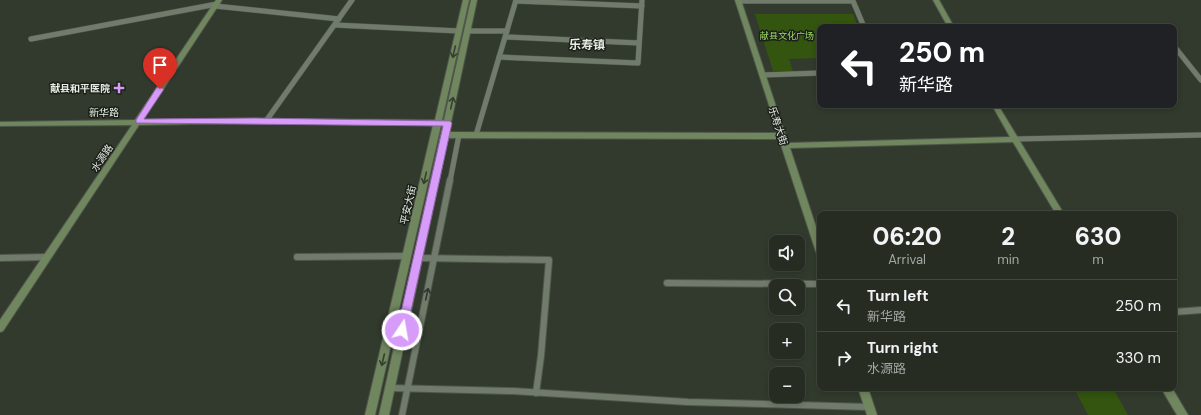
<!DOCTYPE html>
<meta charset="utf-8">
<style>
:root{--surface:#262c22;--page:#2e342a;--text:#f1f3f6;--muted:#a4a7a5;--line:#424840}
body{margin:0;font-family:"DM Sans","Noto Sans SC",sans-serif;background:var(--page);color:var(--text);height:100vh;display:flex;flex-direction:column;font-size:15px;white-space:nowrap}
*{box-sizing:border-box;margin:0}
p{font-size:13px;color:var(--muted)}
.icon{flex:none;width:22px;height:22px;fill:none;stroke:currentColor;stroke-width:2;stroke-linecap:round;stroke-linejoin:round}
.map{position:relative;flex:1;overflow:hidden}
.details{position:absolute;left:817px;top:211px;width:360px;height:180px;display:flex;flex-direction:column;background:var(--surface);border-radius:8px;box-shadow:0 2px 6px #0003,0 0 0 1px var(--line)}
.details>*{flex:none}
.banner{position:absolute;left:817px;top:24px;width:360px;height:84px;border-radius:8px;box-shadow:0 2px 6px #0003,0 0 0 1px var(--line);background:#202124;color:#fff;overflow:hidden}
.buttons{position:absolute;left:769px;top:235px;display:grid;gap:8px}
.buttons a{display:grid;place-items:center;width:36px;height:36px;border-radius:8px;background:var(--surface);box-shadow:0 2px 6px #0003,0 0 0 1px var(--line);font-size:20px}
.pin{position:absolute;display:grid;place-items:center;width:34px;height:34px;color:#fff;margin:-41px -17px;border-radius:50% 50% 50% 0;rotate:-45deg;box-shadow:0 0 4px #0007}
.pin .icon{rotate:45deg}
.me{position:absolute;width:44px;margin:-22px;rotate:12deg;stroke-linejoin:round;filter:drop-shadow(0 0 3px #0008)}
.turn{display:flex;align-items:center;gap:14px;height:84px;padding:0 16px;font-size:18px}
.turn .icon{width:52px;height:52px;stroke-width:2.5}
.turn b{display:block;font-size:28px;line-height:34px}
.eta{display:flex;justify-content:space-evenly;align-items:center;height:68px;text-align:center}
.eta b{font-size:24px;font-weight:800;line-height:28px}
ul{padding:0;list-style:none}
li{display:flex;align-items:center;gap:12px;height:52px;padding:0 16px;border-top:1px solid var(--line)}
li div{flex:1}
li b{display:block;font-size:15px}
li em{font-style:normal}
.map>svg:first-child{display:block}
</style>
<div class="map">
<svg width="1201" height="415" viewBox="0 0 1201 415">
<rect width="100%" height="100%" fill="#323a2d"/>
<g fill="#33550f">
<path d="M755,14H853L858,27H820V58L789,59L793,71H773Z"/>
<path d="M1074,388H1113L1128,415H1088Z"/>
</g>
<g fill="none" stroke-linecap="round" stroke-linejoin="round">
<g stroke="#4f564b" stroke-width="6">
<g id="street-far1">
<path d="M516,1L642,6"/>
<path d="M738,1H853L864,27"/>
<path d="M215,6L339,19"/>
<path d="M335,25L459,31"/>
<path d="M468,31H507"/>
<path d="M506,37L639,43"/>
<path d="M31,39L217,4"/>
<path d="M1174,46L1201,80"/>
<path d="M499,57L638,63L642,0"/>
<path d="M762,75L820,73"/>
<path d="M266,121L352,0"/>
<path d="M476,135L516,0"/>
<path d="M1015,139L1201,135"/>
<path d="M450,181L459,135"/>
</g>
</g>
<g stroke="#4f564b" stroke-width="8">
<g id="street">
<path d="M297,257L407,256"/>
<path d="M0,258L47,257"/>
<path d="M418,258L549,260L541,356L536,393"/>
<path d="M667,283L820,284"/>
<path d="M1174,312L1201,310"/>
<path d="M390,388L513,391L688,402L869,407"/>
<path d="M402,415L450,180"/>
</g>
</g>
<g stroke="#4f564b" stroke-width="2">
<g id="secondary">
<path d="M216,0H222L143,120L254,119L435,120L463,0H469L442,120H444L471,0H477L449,132L778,133L735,0H741L788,143L1010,137L992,105H998L1064,214H1056L1013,142L790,148L820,239V255L817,254L816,252L779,139L448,138L389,415H379L443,125H441L375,415H365L433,125L254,123L139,125L3,331L0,332V320L132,125L0,126V122L135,120Z"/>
<path d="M933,0H939L954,27H948Z"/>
<path d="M858,388H868L877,415H867Z"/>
<path d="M1161,388H1172L1188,415H1177Z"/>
</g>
</g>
<use href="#street-far1" stroke="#717b6b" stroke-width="5"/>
<use href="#street" stroke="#717b6b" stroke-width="6"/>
<use href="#secondary" fill="#70865e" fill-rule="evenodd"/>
</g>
<defs><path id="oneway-shaft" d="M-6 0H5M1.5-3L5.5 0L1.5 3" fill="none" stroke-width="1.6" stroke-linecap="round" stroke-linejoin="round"/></defs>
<g stroke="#353f2e">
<use href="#oneway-shaft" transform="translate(454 52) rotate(103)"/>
<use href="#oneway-shaft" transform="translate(452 103) rotate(-78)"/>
<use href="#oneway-shaft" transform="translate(425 178) rotate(103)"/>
<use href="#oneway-shaft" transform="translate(383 360) rotate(103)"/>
</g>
<use stroke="#31372e" href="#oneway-shaft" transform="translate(427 294) rotate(-78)"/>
<path fill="#d79bf9" stroke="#8c65a2" d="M157,87H160L164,89L144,119L254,118L450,121L452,123L406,334L402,335L399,334L397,330L443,126L136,123V120Z"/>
<path fill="#d79bf9" stroke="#1c201a" stroke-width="1.5" d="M117 82h4v4h4v4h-4v4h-4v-4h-4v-4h4z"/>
<g text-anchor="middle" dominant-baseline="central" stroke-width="3" stroke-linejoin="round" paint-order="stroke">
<g font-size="9" fill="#9bd867" stroke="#1c201a">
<text x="787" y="36">献县文化广场</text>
</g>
<g font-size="10" font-weight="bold" fill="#e7ede4" stroke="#1c201a" text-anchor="end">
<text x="110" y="88">献县和平医院</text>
</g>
<g font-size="10" fill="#e7ede4" stroke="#1c201a">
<text x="104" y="112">新华路</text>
<text transform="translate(778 126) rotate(72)">乐寿大街</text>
<text transform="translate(102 158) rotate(-56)">水源路</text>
<text transform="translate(408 205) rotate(-77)">平安大街</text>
</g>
<g font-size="12" font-weight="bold" fill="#e7ede4" stroke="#1c201a">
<text x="587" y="45">乐寿镇</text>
</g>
</g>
</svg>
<div class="buttons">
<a><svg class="icon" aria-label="sound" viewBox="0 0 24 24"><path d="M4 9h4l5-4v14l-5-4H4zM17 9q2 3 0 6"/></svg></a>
<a><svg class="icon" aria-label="search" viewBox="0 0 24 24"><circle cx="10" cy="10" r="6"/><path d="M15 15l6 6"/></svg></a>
<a>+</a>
<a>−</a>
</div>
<div class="pin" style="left:160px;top:89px;background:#d93025"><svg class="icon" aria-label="arrive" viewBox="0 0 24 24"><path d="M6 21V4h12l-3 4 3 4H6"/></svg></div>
<svg class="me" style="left:402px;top:330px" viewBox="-20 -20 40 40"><circle r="17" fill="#d79bf9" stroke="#fff" stroke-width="3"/><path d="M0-11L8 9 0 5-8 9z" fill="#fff"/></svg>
<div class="banner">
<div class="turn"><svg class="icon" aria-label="left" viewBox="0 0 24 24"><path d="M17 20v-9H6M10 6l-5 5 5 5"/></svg><div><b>250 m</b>新华路</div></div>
</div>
<section class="details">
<div class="eta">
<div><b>06:20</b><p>Arrival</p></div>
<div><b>2</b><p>min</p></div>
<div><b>630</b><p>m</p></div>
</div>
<ul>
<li><svg class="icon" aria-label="left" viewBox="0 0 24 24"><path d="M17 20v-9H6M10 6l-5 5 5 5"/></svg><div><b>Turn left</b><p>新华路</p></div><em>250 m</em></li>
<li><svg class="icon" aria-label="right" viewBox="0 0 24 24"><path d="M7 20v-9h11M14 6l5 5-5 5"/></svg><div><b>Turn right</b><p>水源路</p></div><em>330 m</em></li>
</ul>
</section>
</div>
